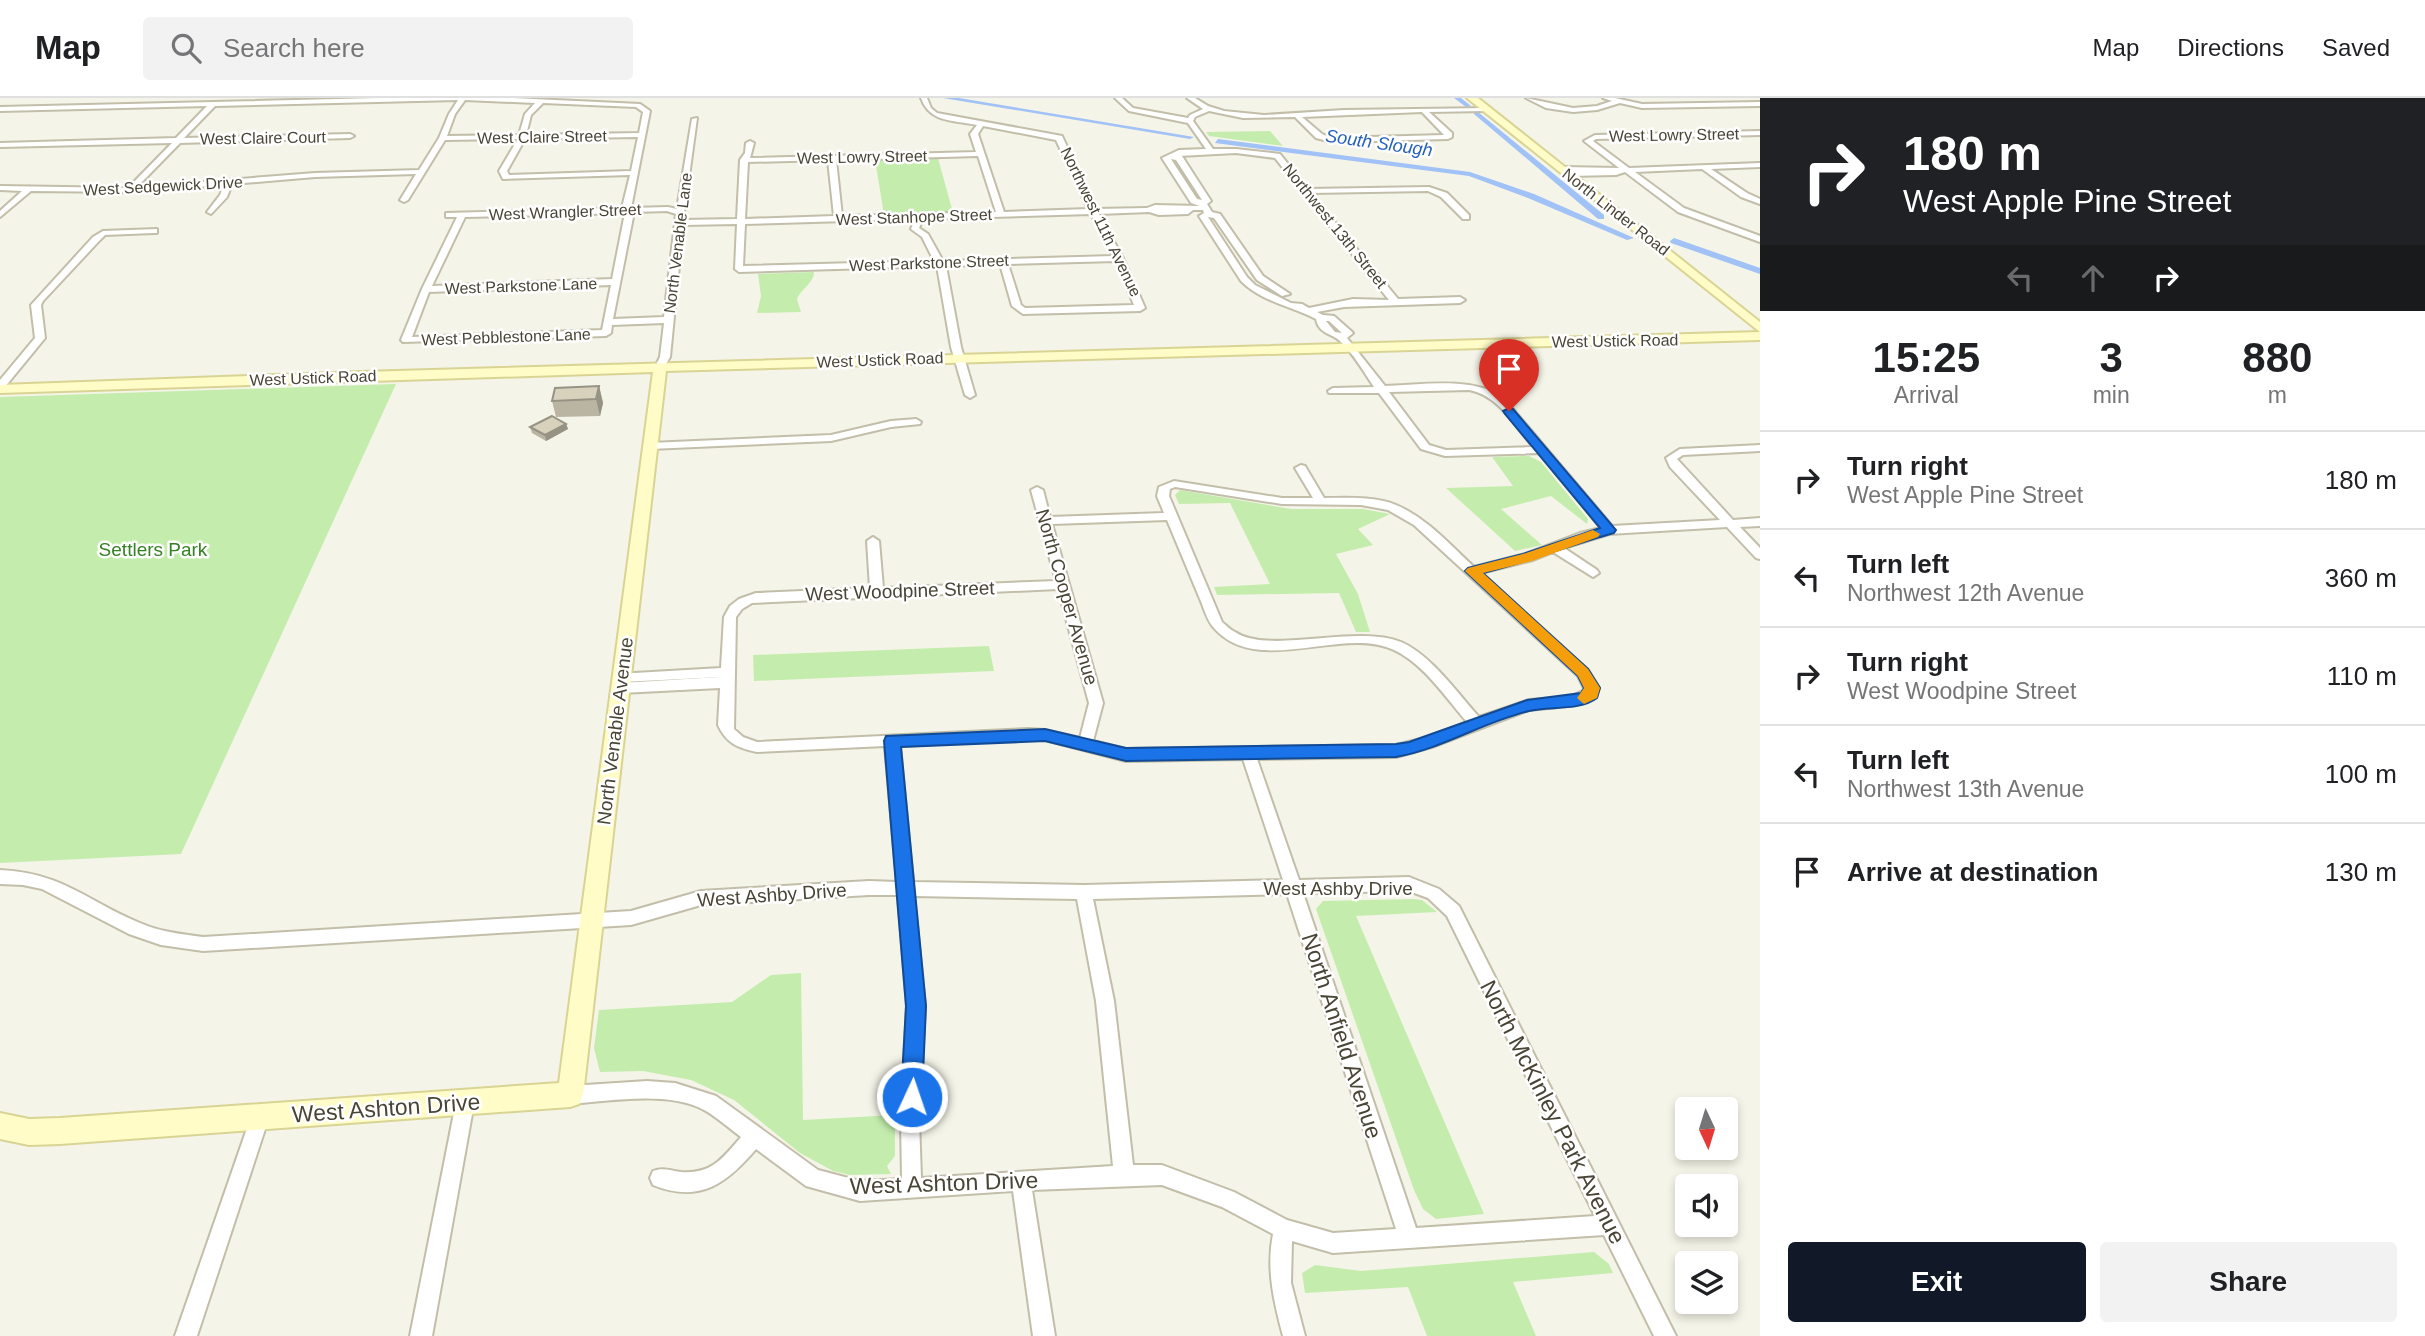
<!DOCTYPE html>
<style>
:root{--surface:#fff;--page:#f2f2f2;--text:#202124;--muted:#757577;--line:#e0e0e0;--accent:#111827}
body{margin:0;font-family:Arial,sans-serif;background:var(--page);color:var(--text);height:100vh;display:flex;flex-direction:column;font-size:26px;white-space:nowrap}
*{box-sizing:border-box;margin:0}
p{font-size:23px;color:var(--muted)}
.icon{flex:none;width:38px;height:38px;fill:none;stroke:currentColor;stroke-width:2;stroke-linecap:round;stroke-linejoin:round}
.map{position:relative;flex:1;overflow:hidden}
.side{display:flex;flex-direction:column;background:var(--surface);width:665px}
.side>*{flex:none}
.banner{background:#202124;color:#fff;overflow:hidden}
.needle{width:46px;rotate:176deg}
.fabs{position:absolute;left:1675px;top:999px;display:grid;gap:14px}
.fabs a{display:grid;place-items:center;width:63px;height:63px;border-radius:7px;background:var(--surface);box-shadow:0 4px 10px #0003;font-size:35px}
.pin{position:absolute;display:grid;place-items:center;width:60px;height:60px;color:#fff;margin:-72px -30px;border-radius:50% 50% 50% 0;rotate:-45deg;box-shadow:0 0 7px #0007}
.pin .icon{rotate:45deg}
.me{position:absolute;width:77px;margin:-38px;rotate:3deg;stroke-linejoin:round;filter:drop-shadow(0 0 5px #0008)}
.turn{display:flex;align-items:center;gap:24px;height:147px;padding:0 28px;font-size:32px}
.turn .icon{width:91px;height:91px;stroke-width:2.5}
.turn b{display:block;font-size:49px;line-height:60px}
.lanes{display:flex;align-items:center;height:66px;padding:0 28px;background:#0003;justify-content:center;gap:35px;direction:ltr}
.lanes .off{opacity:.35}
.eta{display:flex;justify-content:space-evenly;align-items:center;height:119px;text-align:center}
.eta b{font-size:42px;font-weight:700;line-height:49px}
.cta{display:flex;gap:14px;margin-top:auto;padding:14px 28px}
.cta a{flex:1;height:80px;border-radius:7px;background:var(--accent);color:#fff;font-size:28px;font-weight:700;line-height:80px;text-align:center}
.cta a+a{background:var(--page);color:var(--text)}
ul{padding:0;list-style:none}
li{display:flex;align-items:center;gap:21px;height:98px;padding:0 28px;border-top:2px solid var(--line)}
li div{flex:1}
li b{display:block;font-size:26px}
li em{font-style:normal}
header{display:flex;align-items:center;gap:42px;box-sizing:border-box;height:98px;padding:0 35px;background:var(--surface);border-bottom:2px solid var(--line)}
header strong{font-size:33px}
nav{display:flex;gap:38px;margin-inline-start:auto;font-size:24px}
.search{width:490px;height:63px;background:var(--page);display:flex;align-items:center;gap:18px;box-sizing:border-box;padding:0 24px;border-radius:7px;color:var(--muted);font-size:26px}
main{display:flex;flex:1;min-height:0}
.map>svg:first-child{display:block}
</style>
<header>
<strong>Map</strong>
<div class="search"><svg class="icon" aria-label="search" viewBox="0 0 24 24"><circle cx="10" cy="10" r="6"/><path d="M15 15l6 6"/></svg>Search here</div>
<nav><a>Map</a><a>Directions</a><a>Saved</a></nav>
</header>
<main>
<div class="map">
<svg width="1760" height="1238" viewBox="0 0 1760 1238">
<rect width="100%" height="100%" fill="#f5f4e8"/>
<g fill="#c4edad">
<path d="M1270,33L1283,48L1209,38L1206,34Z"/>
<path d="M938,60L953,115L884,117L875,61Z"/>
<path d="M814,174C814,185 801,191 797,201L801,214L757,215L761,198L758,176Z"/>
<path d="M396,286L181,756L0,765V299Z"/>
<path d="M1529,358L1541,364L1588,421L1587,426L1551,398L1501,411L1542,447L1515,453L1446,390L1513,388L1492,359Z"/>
<path d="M1180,392L1291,411H1363L1390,416L1358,431L1373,447L1336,456L1358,496L1370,534H1356L1339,495L1217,497L1214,489L1270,486L1230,405L1179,406L1175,397Z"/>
<path d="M989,548L994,573L754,583L753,557Z"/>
<path d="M1414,801L1422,802L1437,814L1356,818L1484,1116L1436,1121L1423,1111L1414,1092L1316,811L1323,803Z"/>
<path d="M801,875L803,1022L895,1017V1058L887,1068L891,1076L850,1077L833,1073L800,1055L734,1002L691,982L643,973L600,974L594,950L599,912L732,904L771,877Z"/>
<path d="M1594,1154L1609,1166L1613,1175L1513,1184L1536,1238H1427L1408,1189L1305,1195L1302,1175L1315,1167L1361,1173Z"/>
</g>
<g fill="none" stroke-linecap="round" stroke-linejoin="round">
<g fill="#a0c2f6" fill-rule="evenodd">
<path d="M943,0H959L1194,39L1190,41Z"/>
<path d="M1454,0H1461L1471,8L1466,9Z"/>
<path d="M1474,14H1478L1604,117V121H1598L1474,16Z"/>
<path d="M1218,41L1470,74L1534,96L1634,140L1627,142L1528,100L1469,78L1215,45Z"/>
<path d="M1674,140L1760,170V176L1671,145L1670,143Z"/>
</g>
<g stroke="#c2bea9" stroke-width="4">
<g id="street">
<path d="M378,0H513L640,6L650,13L631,110L668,109L677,111L692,21L697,20L683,122L737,121L740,62L745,55L746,45L750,43L754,45L750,60L976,54L970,36L977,27C953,22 930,25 921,0H927L931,10L937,15L1062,38L1096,111L1147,110L1155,107L1200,108L1191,105L1162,60L1179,52L1206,51L1188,25L1129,13L1115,0H1122L1133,10L1188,20L1190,17L1203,11L1187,0H1195L1208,8L1224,13L1264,17L1344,12L1487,10L1485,13L1429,14L1452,35V39L1448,41L1332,44L1316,40L1295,19L1243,20L1209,13L1195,19L1193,23L1213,51H1236L1280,56L1308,91L1429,89L1447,95L1469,117V121H1463L1441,99L1428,93L1311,95L1398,201L1460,199L1465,202L1460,205L1344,209L1317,214L1323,217L1334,218L1351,233L1353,235L1347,240L1385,288C1422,287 1466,279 1501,297L1612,428L1720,422L1670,369L1666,360L1680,351L1760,347V353L1683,357L1677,361L1733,422L1760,420V428L1740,429L1760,450V461L1756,460L1727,429L1609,436L1564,450L1597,472L1599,475L1593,479L1553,454L1533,462L1481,475L1588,572L1599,590L1596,599L1577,607L1529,612L1435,648L1396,659L1257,661L1299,782L1409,779L1439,791L1459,808L1676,1238H1654L1604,1137L1333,1155L1292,1143L1291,1185L1305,1238H1283C1274,1204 1266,1172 1273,1136L1222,1109L1162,1087L1032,1092L1055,1238H1033L1013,1093L860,1103L806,1088L756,1051C727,1085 700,1106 653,1087L650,1080L653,1073C663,1069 671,1073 681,1074C712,1076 722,1061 741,1039C730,1031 718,1020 706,1013C671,992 609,1003 570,1006L563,1003L561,997L563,991L570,988L647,983L675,985L716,998L818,1072L860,1083L902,1081L901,1022L907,908L898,797H869L701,807L631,827L203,853L161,847L129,836L42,791L23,787L0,786V772C64,775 86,803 140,825C160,834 181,836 203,839L631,813L701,793L869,783L897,784L885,648L757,654C738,650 726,645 718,627L720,590L621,595L614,590L621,585L720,579L622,584L617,582L615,579L617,576L721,570L724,519L730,508L739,501L756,495L870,490L867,443L873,439L879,443L883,490L1056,483L1031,392L1037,389L1043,392L1050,419L1164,415L1157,398L1159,389L1174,383L1282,400H1313L1295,370L1301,367L1305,368L1324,400C1347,400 1375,398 1396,407C1427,420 1450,447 1474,469L1525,456L1580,435L1601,430L1539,355L1445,358L1421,351L1379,295H1329L1328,293L1333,290L1374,289C1364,274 1353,255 1340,243C1331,235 1319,236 1316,221C1292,208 1262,204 1241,183L1199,118L1204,115L1203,112H1193L1188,116L1159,117L1149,114L1099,116L1123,160L1145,210L1140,213L1023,216L1012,208L1000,166L946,168L961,249L975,297L970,300L965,297L951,249L937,168L739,174L735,171L737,126L683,127L670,259L663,271L655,269L660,259L664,225L612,227L611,235L606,238L403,244L401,242L422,191L457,119H446V115L622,110L630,77L503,81L499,73L518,41L445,42L408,102L404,104L400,102L416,76L315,79L232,86L227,99L211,116L207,114L220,97L224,87L130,94L31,93L0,119V113L22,93L0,92V88L128,90L172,45L0,49V45L176,40L207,8L0,13V9ZM458,2L449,16L439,40L419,72L315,75L137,89L180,45L350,40L354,38L350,36L184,40L215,8ZM465,2L535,5L525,16L519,37L447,38L455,16ZM543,5L636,9L643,14L639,35L526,37L531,17ZM1422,14L1444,37L1332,40L1322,36L1302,19ZM983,28L1056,42L1088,111L1004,114L978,36ZM638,39L631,73L509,77L507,73L525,41ZM1236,55L1275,60L1389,202L1353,201L1309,210L1302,206L1291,205L1255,187L1247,179L1208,119L1214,120L1257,182L1282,198L1290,196L1263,178L1220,116L1212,114L1207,106L1211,103L1182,58H1179ZM978,58L996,114L842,118L836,62ZM1171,61L1176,62L1202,102L1197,101ZM828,62L834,118L745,121L748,64ZM667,113L676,116L664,219L613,221L634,114ZM625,115L612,181L432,188L465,119ZM1091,116L1113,158L943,163L928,136L919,130L923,121ZM915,121L911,131L922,139L934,163L743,168L745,126ZM1116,163L1134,207L1025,210L1021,207L1008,166ZM611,187L602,232L412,239L429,194ZM1326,223H1329L1342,235L1335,234ZM1469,292C1498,297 1515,327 1533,349L1446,352L1429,347L1389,294ZM1175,389L1282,406L1361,407L1388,412L1414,427L1578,578L1585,592L1570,599L1529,602L1479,619C1458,596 1430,556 1401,544C1354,526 1269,557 1235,534C1230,532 1226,527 1222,524L1169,398L1170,391ZM1167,422C1178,448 1189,475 1200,501C1204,510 1207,523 1214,530C1258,580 1342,527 1394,552C1424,566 1446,600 1467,624L1425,640L1396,647L1126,651L1093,643L1103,605L1052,426ZM1058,491L1089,605L1080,640L1045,632L1028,631L757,644L743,639L734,631L736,519L742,511L752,505ZM1028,641L1045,642L1126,663L1243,661L1283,782L1084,787L913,784L900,648ZM1409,793L1428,800L1447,818L1595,1118L1416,1130L1303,795ZM1287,796L1396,1131L1333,1135L1287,1122L1234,1094L1162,1067H1133L1114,903L1093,801ZM914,798L1077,801L1096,903L1113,1068L921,1080L919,1022L925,908Z"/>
<path d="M1526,0L1573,10L1597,8L1612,3L1603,0H1615L1642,6L1760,4V8L1642,10L1620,5L1597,12L1573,14L1546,10Z"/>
<path d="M1760,33V37L1596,41L1593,43L1629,70L1760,65V69L1711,71L1747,95L1760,101V106L1741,99L1702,71L1635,74L1684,110L1760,138V144L1678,114L1625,74L1616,77L1568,78L1564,76L1565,74H1578L1562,73L1558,71L1562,69L1619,70L1584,43L1595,37Z"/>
<path d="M157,131V135H154L105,137L99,143L43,203L41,207L45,240L4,290L0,291V282L35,240L31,207L93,139L103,133Z"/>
<path d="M916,321L921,324L920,326L891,329L831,343L650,351L645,348L650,345L831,337L891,323Z"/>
<path d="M465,996L472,999L474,1005L432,1238H410L456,1005L458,999Z"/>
<path d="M260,1010L267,1012L269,1019L197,1238H175L251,1019L253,1012Z"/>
</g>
</g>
<g stroke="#d9d494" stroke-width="4">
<g id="secondary">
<path d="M1467,0H1478L1760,224V234Z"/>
<path d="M1760,234V242L666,273L583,997L579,1006L570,1009L60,1046L29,1047L0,1041V1015L29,1021L60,1020L559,985L653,274L0,295V287L361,274Z"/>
</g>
</g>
<use href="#street" fill="#fff" fill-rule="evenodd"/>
<use href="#secondary" fill="#fffcc8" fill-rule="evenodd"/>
</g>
<g fill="#bab5a2">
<path d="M599,288L603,305L600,318L556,319L552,303Z"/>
<path d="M566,326L568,331L546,343L532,335L530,329Z"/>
</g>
<g fill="#979384">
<path d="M599,288L603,305L600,318L596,301Z"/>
<path d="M566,326L568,331L546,343L545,337Z"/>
</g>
<g fill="#d8d2bc" stroke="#979384" stroke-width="2">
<path d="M599,288L596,301L552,303L555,290Z"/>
<path d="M552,318L566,326L545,337L530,329Z"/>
</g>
<path fill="#1a73e8" stroke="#114b97" stroke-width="2" d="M1509,310L1513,311L1616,432L1614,435C1570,447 1528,464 1483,475L1588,571L1600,590L1597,600C1580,613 1550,608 1529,613C1483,624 1442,651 1396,659L1126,663L1045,643L901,649L926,908L922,999L919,1006L912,1009L904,1006L901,999L906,908L884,643L886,638L1045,631L1126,650L1396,646L1409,644L1527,602L1581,595L1584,590L1578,578L1465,473L1468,470L1523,456L1600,430L1505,316L1503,313Z"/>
<path fill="#f59e0b" d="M1593,432L1600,436L1598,439L1532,463L1483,475L1588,571L1600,590L1597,600L1584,606L1577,600L1584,590L1578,578L1465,473L1468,470L1523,456Z"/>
<g text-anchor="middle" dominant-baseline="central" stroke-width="5" stroke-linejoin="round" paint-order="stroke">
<g font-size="16" fill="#494536" stroke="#fff">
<text transform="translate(1674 37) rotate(-1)">West Lowry Street</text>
<text transform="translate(542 39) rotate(-1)">West Claire Street</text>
<text transform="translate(263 40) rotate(-1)">West Claire Court</text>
<text transform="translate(862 59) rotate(-1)">West Lowry Street</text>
<text transform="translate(163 88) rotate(-3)">West Sedgewick Drive</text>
<text transform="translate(565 114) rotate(-2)">West Wrangler Street</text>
<text transform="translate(1616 114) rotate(38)">North Linder Road</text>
<text transform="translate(914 119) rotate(-2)">West Stanhope Street</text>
<text transform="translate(1101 124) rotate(64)">Northwest 11th Avenue</text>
<text transform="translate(1335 128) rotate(51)">Northwest 13th Street</text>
<text transform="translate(678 145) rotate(-83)">North Venable Lane</text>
<text transform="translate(929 165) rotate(-2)">West Parkstone Street</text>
<text transform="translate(521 188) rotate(-2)">West Parkstone Lane</text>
<text transform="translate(506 239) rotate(-2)">West Pebblestone Lane</text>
<text transform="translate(1615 243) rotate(-1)">West Ustick Road</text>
<text transform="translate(880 262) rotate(-2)">West Ustick Road</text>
<text transform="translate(313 280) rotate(-2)">West Ustick Road</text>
</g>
<g font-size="18" font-style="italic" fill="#2560bf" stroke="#fff">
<text transform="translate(1379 45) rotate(8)">South Slough</text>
</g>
<g font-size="19" fill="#358123" stroke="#fff">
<text x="153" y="451">Settlers Park</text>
</g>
<g font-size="19" fill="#494536" stroke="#fff">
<text transform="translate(900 493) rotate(-2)">West Woodpine Street</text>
<text transform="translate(1067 499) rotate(74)">North Cooper Avenue</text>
<text transform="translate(615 633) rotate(-83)">North Venable Avenue</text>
<text x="1338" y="790">West Ashby Drive</text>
<text transform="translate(772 797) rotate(-4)">West Ashby Drive</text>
</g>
<g font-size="23" fill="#494536" stroke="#fff">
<text transform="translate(1342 938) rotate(72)">North Anfield Avenue</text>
<text transform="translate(386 1010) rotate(-4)">West Ashton Drive</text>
<text transform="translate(1553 1014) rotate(63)">North McKinley Park Avenue</text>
<text transform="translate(944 1085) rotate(-2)">West Ashton Drive</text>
</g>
</g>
</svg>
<div class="fabs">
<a><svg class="needle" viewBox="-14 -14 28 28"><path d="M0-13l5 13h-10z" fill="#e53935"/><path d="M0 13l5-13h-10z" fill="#757577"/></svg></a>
<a><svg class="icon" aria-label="sound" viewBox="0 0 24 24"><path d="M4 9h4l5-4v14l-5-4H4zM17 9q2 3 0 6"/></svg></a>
<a><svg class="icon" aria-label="layers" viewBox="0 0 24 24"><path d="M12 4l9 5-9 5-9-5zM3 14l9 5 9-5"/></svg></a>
</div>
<div class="pin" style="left:1509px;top:313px;background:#d93025"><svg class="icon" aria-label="arrive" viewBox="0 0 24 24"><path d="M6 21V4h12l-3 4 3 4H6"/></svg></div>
<svg class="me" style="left:912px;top:999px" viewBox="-20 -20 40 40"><circle r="17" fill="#1a73e8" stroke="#fff" stroke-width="3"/><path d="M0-11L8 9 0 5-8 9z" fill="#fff"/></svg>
</div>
<section class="side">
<div class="banner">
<div class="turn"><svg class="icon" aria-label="right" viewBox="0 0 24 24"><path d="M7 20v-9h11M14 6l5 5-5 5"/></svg><div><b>180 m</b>West Apple Pine Street</div></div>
<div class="lanes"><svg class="icon off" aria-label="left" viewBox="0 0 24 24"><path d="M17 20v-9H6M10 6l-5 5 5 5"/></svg><svg class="icon off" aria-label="ahead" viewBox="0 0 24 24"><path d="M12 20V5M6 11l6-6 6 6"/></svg><svg class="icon" aria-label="right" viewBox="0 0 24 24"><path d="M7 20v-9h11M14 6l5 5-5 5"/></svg></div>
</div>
<div class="eta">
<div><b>15:25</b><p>Arrival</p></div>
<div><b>3</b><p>min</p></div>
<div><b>880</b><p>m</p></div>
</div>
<ul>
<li><svg class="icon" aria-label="right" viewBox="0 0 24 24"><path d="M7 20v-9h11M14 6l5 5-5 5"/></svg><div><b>Turn right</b><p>West Apple Pine Street</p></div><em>180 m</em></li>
<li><svg class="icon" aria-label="left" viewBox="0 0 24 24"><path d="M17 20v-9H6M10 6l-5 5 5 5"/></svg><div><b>Turn left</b><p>Northwest 12th Avenue</p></div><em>360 m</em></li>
<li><svg class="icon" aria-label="right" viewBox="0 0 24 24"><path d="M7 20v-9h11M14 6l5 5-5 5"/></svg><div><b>Turn right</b><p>West Woodpine Street</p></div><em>110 m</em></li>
<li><svg class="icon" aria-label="left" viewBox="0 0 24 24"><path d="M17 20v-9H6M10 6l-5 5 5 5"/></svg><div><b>Turn left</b><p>Northwest 13th Avenue</p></div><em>100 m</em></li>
<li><svg class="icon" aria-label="arrive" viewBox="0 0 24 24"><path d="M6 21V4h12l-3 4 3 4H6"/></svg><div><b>Arrive at destination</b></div><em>130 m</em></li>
</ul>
<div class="cta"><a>Exit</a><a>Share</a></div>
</section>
</main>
